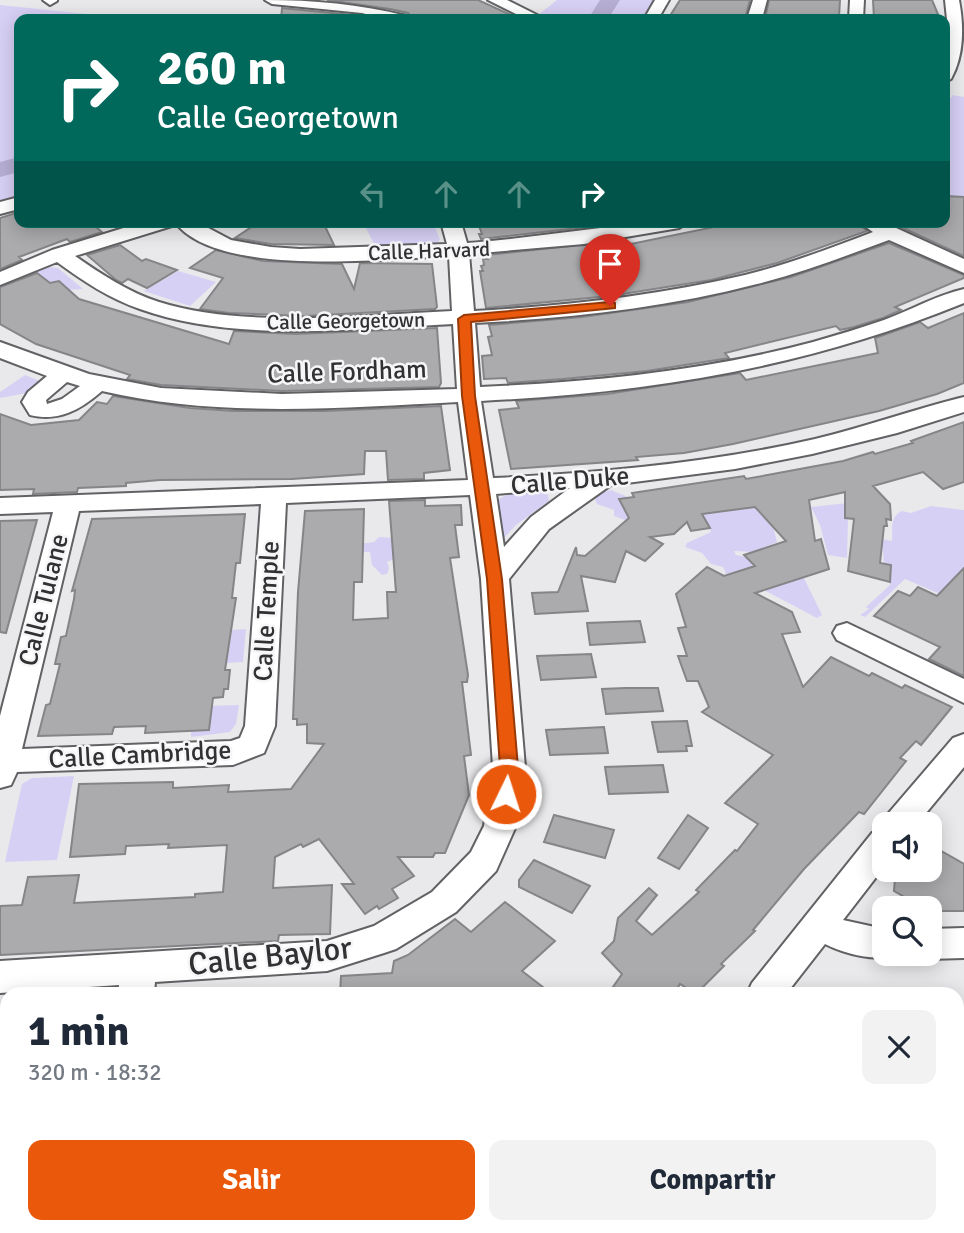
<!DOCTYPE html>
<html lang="es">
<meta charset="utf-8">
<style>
:root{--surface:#fff;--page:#f2f2f3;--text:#1f2937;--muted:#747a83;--accent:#ea580c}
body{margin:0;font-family:Signika,sans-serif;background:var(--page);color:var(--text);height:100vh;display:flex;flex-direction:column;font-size:26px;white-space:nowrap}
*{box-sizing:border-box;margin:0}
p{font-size:23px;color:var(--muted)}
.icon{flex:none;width:38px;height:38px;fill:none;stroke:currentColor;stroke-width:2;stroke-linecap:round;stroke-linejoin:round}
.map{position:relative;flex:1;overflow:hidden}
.panel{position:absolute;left:0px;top:987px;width:964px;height:247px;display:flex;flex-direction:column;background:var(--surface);border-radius:21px 21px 0 0;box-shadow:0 4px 18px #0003}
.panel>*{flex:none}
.top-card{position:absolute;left:14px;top:14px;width:936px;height:214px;border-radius:14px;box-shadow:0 4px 18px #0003;background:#00695c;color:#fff;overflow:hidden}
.controls{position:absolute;left:872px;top:812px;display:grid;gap:14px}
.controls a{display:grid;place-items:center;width:70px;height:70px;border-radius:14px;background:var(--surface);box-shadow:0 4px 18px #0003;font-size:35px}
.pin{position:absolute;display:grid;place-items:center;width:60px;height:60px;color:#fff;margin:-72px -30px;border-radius:50% 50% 50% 0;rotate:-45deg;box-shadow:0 0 7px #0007}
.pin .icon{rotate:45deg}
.me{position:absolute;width:77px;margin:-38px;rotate:4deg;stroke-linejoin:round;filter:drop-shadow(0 0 5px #0008)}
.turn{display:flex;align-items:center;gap:24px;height:147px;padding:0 28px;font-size:32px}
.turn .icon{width:91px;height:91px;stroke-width:2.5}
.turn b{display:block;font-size:49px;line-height:60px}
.lanes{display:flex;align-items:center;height:66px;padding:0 28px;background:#0003;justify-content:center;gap:35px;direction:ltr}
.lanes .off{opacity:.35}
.round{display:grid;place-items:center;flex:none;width:74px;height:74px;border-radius:14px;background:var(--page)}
.head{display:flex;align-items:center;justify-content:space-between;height:119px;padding:0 28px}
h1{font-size:42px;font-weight:700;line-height:52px}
.action{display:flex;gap:14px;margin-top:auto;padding:14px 28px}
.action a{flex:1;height:80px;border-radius:14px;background:var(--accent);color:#fff;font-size:28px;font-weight:700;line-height:80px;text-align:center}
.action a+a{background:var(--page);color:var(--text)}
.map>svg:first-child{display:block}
</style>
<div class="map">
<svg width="964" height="1233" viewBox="0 0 964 1233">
<rect width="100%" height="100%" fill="#e9e9ec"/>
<g fill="#d7d0f5">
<path d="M557,0H669L661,19H533Z"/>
<path d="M0,5L134,19H19V198L0,204Z"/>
<path d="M953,95L964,97V196H945V97L951,98Z"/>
<path d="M363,222H433L440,240L436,243L375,246Z"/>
<path d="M48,267L58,268L83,289L67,290L55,281L50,283L43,277L36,280L30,275Z"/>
<path d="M178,271L216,282L190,306L144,291Z"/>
<path d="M25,375L40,381L27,393L0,398V392Z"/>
<path d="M611,490C631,499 633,494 632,519L625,520L614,516V510L597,504L595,499L599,493Z"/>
<path d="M541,492L548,495L549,501L516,525L502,540L494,505C504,490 524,493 541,492Z"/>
<path d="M848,503L845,518H848L847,558L828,555L820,525L811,507Z"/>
<path d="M931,506L964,510V568L940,594L905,579L865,617L860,615L869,609L866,607L890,585L891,565L884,564L882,539L892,541C893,529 889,517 902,511L911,513Z"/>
<path d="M756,507L774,530L777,542L754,552L734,551L736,555L746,557L754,567L726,574L723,567L711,564L702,553L685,547L687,543L711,532L703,514Z"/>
<path d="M379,537L393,538L397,558L387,562L389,568L387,574L382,575L372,565L370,552H360L359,544L374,542Z"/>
<path d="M784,578L791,581L804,578L822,615L817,618L760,588Z"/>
<path d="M246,629L243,662L227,663L232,630Z"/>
<path d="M239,705L236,724L230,732L191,737V731L204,730L208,706Z"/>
<path d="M74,776L57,860L5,862L22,784L32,778Z"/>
</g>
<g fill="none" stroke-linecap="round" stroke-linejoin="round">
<g fill="#b6afd3" fill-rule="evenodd">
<path d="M600,0H620L608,19H588Z"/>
<path d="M19,157V172L0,177V162Z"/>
</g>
</g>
<g fill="#ababae" stroke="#858588" stroke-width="2">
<path d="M327,0H478L520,19H413L408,13L390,9Z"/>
<path d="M680,0H750L745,19H668Z"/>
<path d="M769,0H840L839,17L836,19H765Z"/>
<path d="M873,0H932L940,19H874Z"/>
<path d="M282,8L362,16L376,19H281Z"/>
<path d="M945,196L964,197V256L890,222H945Z"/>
<path d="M19,212V222L105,223L96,227L102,232L70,242L67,239L19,257L22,260L0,269V218Z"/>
<path d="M259,222H323L334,245L271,244L235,238Z"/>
<path d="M530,222H603L605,225L481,239L479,234H482L479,226Z"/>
<path d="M708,222H862L860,225L867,231L777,263L711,280L610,296L486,308L480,271H483L481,266L484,265L483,259H488L487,255L616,241L618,245H626L714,227Z"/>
<path d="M889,243L964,275V278L895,307L901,310L883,318L854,327L840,330L836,326L725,353L729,358L647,371L563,379L508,383L506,378L484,379L482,356L492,355L488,337L492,336L489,325L582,317L688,302L791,277Z"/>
<path d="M120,245L142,261L146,259L177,270L147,288L128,279L122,283L116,280L87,255Z"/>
<path d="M216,250L263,261L342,264L354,289L360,263L432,264L437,307L435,309L304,316L229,313L200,309L223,278L190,268Z"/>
<path d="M37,273L50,283L59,281L79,299L229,344L234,331L295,334L437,328L441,383L439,387L282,391L161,385L127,379L130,375L36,344L0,324V287Z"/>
<path d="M964,313V383L937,394L879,411L733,444L684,453L636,457L638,460L511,469L499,410L519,408L516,401L607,394L740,373L746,380L878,353L875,338L920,322L928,328Z"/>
<path d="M113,396L190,408L234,411H324L441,406L450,470L424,473V479L388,480L386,451H365L364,474L292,479L160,480L126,483V486L78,488L77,492L33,494L34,489L0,490V414L31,425L79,420L97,402L107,404Z"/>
<path d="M964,422V482L943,489L923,472L873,486L890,504L891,520L886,519L887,526H884L880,563L891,565L890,582L848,571L854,519L845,518V492L809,500L815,541L821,539L829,569L755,593L792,612L800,632L782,634L803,687L831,657L869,676L872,673L902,688L905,685L952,707L921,745L916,741L900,758L906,761L864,814L859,812L804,869L753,930L755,931L721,964L724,966L696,994L680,984L674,994H608L622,974L602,953L614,941L618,918L649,888L657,895L636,921L652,935L699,892L696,890L735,850L737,851L758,824L725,803L773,755L702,712L709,707L698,681H687L678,656H687L678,628L686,627L676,594L707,567L724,576L755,566L744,555L786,541L755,507L702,514L710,528L691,531L687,522L674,534L650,537L663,544L645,561L626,551L615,582L581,576L588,611L535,614L532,593L558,592L576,547L577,555L585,556L629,518L619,499L634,497L632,493L744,476L746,479L843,461L873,452L875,454L913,443L911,441Z"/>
<path d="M425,500V506L461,505L462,525H455L459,557L450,558L468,675L467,682H462L471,755L464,756L469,795L445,853H435L433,857H398L414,876L392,889L398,898L379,909L377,906L365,914L342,884H354L319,839L303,847L301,844L275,857L273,888L332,885L330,934L279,935L278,941L0,955V906L22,905L28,877L79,875L74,903L195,897V894L223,892L227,845L168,848L169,844L126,846L125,854L70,857L79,784L173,782V788L229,785L228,792L291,789L324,744L307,743V724L297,725V719H293L298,592L305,511L364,509L362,582H354L353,620L388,618L387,592H396L389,501Z"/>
<path d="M245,514L240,563H236L232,598H236L225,670H230L228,689H224L223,697L213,698L209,730L145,733L146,726L114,727L112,734L38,736L46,705L50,704L60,664H55L61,637L66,636L74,599L75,590L72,591L92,519Z"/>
<path d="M37,520L6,633L0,632V521Z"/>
<path d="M964,568V676L929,659L940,647L874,616L898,591L910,596L918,587L937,596Z"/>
<path d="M640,621L645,642L590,645L587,623Z"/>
<path d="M591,654L596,677L541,680L537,656Z"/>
<path d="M625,688H658L663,711L606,714L602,689Z"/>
<path d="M687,721L692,746H686L687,751L658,752L652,722Z"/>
<path d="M604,727L608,753L550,755L546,730Z"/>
<path d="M663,765L668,792L609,794L605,767Z"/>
<path d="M554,815L614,830L605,858L544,842Z"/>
<path d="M688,815L708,828L679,869L658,858Z"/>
<path d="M929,844L964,864V911H929V908H908L906,898L894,891L895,878L902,870H929Z"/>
<path d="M534,860L590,886L572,913L519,887V880Z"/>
<path d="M505,902L555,941L522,971L552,994H340L341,976L392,973L394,961L408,955L455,919L471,932Z"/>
</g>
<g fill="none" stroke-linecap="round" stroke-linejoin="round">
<g stroke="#626164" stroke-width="4">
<g id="minor">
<path d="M43,0H57V1L50,5Z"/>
<path d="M265,0C314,0 359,4 407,16L410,19H385L362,13L272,4Z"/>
<path d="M488,0H507L539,16L536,19H526Z"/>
<path d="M655,0H669L658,19H644Z"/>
<path d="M753,0H767L762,19H747Z"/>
<path d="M850,0H864L863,19H849Z"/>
<path d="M945,0H959C964,26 964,56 951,79L945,81L948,29Z"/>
<path d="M19,197V209L0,214V202Z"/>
<path d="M143,222H175L172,226L75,256C101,274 128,292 159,302C245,329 363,315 452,311L449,256C386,259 216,278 175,222H197L231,240L271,247L300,249L447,244L441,222H461L467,243C541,238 615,222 689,222L679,228L584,244L469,254L474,311C565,306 656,296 745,275C789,264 831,248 873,232L863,225L865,222H883L964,259V273L889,240C845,256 802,273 757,284C665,308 570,318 475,323L480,387C591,382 705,371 813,342C837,335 861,328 884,320C911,310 937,295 964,289V303C804,368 654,392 481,401L493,478C601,473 711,463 815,439C866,427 914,409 964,397V412L897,433L812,454L735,469L611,485L549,529L509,579L525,767L516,826L496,871L456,912L396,949L384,953L327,971L155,982L154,994H118L119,985L0,993V961L327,941L374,926L432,892L471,852L484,826L493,767L481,579L470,495L286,503L275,726L264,753L233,765L17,772L11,785L0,788V716L53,512L0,514V498L468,480L458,402C341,408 217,418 102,391C80,410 59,422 30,415L22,402L28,392L47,376L0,358V342L89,374L161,388L282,394L457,389L453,324C354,329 235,343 140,309C110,299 83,281 57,262L0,285V272L52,250ZM67,382L80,386L62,399L47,404L46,400ZM570,488L531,517L504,547L496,494ZM261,504L245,726L240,738L231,741L22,749L79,511Z"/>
<path d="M847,623L964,679V703L837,640L833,633L837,626Z"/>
<path d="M964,734V767L917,824H884V828L882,824L887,815L953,738Z"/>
<path d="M884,829V867L843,920L884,929V954L896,955C875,962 845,954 825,944L786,994H747L752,983L872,833Z"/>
<path d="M964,928V958L929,959L917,955L929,954V929Z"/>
<path d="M66,1227H107L106,1233H64Z"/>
<path d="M158,1227H199L198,1233H156Z"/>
<path d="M670,1227H710L711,1233H669Z"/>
</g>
</g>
<use href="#minor" fill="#fff" fill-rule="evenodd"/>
</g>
<path fill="#ea580c" stroke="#983908" stroke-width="2" d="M610,302L615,303V308L471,322L475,396L502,579L518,767L513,799H500L497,794L500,767L487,579L462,396L458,319L464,315Z"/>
<g text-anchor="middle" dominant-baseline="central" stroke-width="5" stroke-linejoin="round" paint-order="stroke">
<g font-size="21" fill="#313132" stroke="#f6f6f9">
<text transform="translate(429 251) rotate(-2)">Calle Harvard</text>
<text transform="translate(346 321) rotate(-1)">Calle Georgetown</text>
</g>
<g font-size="26" fill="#313132" stroke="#f6f6f9">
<text transform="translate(347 372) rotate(-2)">Calle Fordham</text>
<text transform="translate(570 481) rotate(-5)">Calle Duke</text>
<text transform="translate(44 600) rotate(-76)">Calle Tulane</text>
<text transform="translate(267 611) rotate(-87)">Calle Temple</text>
<text transform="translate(140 755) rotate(-3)">Calle Cambridge</text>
</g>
<g font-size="32" fill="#313132" stroke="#f6f6f9">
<text transform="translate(270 956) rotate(-6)">Calle Baylor</text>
</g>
</g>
</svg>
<div class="controls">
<a><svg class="icon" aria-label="sound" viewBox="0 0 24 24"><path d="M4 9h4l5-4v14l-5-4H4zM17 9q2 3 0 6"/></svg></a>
<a><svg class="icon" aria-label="search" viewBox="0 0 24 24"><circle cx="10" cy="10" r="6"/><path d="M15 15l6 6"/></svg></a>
</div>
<div class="pin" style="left:610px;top:306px;background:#d93025"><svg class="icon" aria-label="arrive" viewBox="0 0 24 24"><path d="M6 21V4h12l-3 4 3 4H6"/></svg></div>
<svg class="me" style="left:506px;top:794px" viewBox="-20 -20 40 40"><circle r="17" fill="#ea580c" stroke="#fff" stroke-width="3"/><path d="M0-11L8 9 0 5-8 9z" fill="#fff"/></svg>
<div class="top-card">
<div class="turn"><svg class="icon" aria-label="right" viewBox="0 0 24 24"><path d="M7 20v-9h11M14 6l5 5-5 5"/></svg><div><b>260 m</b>Calle Georgetown</div></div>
<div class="lanes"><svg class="icon off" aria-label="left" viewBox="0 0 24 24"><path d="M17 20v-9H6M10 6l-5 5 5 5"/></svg><svg class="icon off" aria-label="ahead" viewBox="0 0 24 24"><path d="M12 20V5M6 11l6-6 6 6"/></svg><svg class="icon off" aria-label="ahead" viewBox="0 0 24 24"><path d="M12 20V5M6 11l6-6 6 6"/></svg><svg class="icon" aria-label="right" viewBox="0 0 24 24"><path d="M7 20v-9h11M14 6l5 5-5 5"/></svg></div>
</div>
<section class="panel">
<div class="head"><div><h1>1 min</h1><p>320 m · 18:32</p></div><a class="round"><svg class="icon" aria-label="close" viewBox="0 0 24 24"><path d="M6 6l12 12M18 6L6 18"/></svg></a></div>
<div class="action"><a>Salir</a><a>Compartir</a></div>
</section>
</div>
